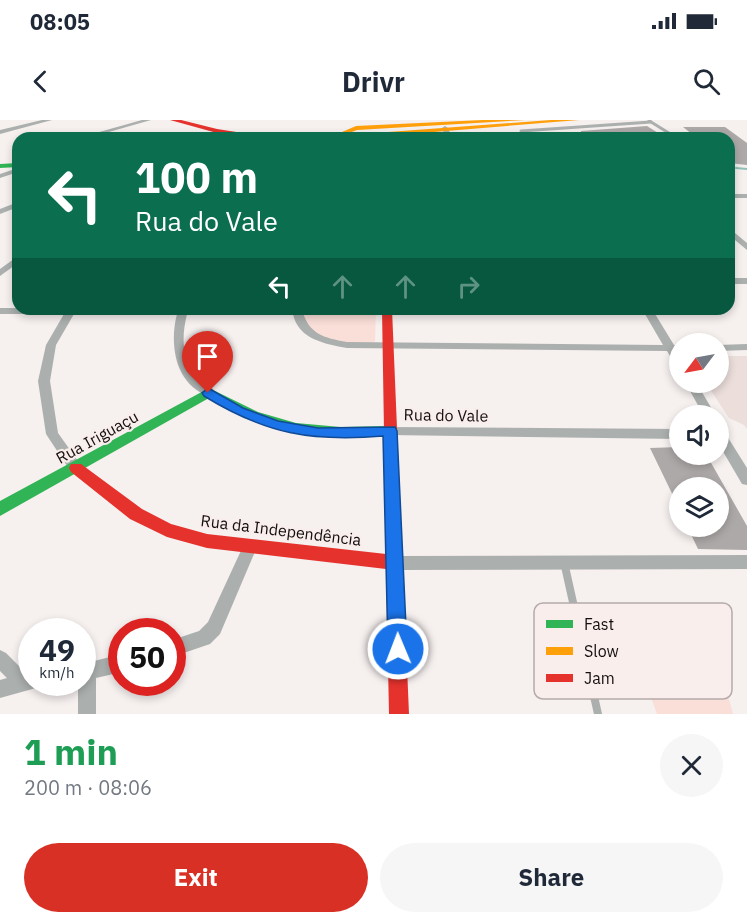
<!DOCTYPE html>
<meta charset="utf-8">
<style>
:root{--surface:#fff;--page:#f6f6f7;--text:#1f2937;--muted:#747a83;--accent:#d93025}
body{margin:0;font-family:"IBM Plex Sans",sans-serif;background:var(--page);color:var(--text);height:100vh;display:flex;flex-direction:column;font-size:22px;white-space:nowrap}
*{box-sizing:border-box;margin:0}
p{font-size:20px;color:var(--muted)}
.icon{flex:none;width:33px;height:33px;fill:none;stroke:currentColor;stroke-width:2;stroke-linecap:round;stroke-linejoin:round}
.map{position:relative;height:594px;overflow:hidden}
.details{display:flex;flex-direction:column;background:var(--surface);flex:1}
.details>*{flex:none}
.guide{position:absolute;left:12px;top:12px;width:723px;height:183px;border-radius:18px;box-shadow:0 3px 9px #0003;background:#0b6e4f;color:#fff;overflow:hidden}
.needle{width:39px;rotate:238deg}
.buttons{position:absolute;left:669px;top:213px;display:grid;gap:12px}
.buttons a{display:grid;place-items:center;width:60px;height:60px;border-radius:50%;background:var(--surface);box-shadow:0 3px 9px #0003;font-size:30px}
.speed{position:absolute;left:18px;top:498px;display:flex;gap:12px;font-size:30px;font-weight:700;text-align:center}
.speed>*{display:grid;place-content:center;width:78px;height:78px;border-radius:50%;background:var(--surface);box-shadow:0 3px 9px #0003;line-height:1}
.speed small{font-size:15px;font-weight:400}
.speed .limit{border:9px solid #d22;background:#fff;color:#111}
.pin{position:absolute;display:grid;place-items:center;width:51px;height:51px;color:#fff;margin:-62px -26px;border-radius:50% 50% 50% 0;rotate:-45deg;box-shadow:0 0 6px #0007}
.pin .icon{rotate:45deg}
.me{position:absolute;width:66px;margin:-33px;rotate:359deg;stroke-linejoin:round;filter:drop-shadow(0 0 4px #0008)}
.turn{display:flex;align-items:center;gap:21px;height:126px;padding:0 24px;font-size:27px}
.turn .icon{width:78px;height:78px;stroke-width:2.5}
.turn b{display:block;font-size:42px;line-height:51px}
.lanes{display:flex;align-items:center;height:57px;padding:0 24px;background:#0003;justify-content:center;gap:30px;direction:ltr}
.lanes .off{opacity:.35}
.round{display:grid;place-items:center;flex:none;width:63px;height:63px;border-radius:32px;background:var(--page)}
.headline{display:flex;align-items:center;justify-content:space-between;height:102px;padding:0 24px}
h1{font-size:36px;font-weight:700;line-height:45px;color:#1e9e55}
.button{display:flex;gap:12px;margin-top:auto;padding:12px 24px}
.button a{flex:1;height:69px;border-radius:36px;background:var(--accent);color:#fff;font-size:24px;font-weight:700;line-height:69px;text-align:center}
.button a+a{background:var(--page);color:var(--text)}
.status{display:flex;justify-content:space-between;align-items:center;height:42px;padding:0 30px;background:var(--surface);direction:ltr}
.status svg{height:16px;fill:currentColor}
header{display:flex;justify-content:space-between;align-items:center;height:78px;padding:0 24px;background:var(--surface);font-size:27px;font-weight:700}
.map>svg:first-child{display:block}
</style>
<div class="status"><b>08:05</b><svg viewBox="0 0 49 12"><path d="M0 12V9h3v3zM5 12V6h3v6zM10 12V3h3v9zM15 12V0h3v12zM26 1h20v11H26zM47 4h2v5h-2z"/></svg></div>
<header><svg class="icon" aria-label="back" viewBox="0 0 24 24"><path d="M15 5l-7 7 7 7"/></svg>Drivr<svg class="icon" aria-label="search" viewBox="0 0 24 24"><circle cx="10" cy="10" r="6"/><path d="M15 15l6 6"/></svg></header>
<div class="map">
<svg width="747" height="594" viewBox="0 0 747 594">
<rect width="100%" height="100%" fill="#f6f0ef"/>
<path fill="#ebdedb" d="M719,236H747V309L744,305L729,298L706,263L718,262Z"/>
<g fill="#fadfd8">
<path d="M301,189H376L375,222C336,229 335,225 302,207Z"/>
<path d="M635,533L720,546L733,594H657Z"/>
</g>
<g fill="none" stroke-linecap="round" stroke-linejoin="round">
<path stroke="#8ec1b6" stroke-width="2" d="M736,48L747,49"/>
</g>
<g fill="#ada9a8">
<path d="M647,6L666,18H581V11Z"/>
<path d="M683,7H725L747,23V45L729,43V18H697Z"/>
<path d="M680,327V334H706L747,406V430L698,429L687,406H718V368H680V390L650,328Z"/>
</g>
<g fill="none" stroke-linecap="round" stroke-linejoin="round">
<g stroke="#abb0ae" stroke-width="3">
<path d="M651,2L677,18"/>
<path d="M521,11L651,2L649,0"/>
<path d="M528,17L537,18"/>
<path d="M510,18V15L525,14"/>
</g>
<path stroke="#abb0ae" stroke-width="8" d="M564,442L598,594"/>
<g fill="#abb0ae" fill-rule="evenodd">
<path d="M42,0H52L0,14V10Z"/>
<path d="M142,0H151L88,18L85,16Z"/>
<path d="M445,6L448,8L452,18H446L442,8Z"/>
<path d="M18,48V52L0,58V54Z"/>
<rect x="729" y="74" width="18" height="4"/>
<path d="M18,82V87L0,94V89Z"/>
<path d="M729,108L747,123V130L729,115Z"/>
<path d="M18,136V143L0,156V149Z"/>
<rect x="729" y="158" width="18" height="6"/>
<path d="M0,188L302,189C308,214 324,218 347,222L663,225L642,189H652L674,225H680V231H678L680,234V247L676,246L667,231L347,228C325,224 298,219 293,194H187C179,227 184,250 213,269L215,272L213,275L209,276C175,265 169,224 177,194H74L56,225L50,261L58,313L83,348L81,352H71L46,314L38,261L46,225L64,194H0Z"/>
<path d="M747,224V230L718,231V225Z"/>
<path d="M685,262H696L716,296H704Z"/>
<path d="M390,307L680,309V319L390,315L384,311Z"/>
<path d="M718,307L722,308L747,348V365L742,364L718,323Z"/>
<path d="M250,421L255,422L257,427L220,514L210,524L172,537V520L199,511L208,502L245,422Z"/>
<path d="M747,435V449L396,450L391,448L388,443L391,438L396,436Z"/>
<path d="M0,530L6,533L27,554H32V562H39L36,568L0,578V560L7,558L0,551Z"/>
<path d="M122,534V552L96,558V594H78V562H82V544Z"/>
</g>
<g fill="#30b455" fill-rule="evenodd">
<path d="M18,43V47L0,48V44Z"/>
<path d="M209,268L258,292L296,303L341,307L390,306L397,311C392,319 380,316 371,317C313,319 259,308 209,278L0,396V381Z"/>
</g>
<path fill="#ff9f0a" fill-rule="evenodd" d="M483,0H525L357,10L349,13L361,14L551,0H579L361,18L346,16L342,12L356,6Z"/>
<g fill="#e5322d" fill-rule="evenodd">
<path d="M170,0H181L217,9L276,18L217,13Z"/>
<path d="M382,189H392L409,594H389L386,449L207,428L167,417L130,399L71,352L69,348L71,344H81L142,389L171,404L207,414L386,434Z"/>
</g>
</g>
<path fill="#1a73e8" stroke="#114b97" stroke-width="1.5" d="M208,268L243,288L278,301L318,308L395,307L397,311L407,529L405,536L398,539L391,536L388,529L383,316C311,322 266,314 204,276L202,273Z"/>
<g text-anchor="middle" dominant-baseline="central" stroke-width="4.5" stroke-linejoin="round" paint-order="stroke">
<g font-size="16" fill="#130f0f" stroke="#f9eeec">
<text transform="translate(446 295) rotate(1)">Rua do Vale</text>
<text transform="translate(97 317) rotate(-29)">Rua Iriguaçu</text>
<text transform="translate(281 410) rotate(7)">Rua da Independência</text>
</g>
</g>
<rect x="534" y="483" width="198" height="96" rx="9" fill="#f9eeec" stroke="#b4abaa" stroke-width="1.5"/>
<rect x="546" y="500" width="27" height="8" fill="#30b455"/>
<rect x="546" y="527" width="27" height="8" fill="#ff9f0a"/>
<rect x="546" y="554" width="27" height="8" fill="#e5322d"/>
<g font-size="16" fill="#130f0f">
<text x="584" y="510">Fast</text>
<text x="584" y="537">Slow</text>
<text x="584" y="564">Jam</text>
</g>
</svg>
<div class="buttons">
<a><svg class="needle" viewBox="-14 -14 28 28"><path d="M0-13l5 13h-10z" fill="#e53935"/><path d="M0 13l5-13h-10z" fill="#747a83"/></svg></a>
<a><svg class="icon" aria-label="sound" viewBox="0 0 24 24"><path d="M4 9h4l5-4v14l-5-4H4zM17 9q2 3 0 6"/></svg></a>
<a><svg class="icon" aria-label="layers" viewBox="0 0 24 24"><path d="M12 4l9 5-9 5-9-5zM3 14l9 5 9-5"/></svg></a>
</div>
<div class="speed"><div>49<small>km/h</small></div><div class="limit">50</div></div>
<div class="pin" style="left:208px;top:273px;background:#d93025"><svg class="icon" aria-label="arrive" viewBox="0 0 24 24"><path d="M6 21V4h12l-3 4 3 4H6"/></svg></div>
<svg class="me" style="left:398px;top:529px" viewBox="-20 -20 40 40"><circle r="17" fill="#1a73e8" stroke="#fff" stroke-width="3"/><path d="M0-11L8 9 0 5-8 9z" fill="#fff"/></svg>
<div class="guide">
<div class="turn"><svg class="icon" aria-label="left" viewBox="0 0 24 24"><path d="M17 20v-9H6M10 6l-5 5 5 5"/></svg><div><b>100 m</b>Rua do Vale</div></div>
<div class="lanes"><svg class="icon" aria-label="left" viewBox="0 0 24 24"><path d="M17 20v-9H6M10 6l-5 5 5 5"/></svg><svg class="icon off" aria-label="ahead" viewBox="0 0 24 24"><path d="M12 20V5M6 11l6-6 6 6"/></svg><svg class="icon off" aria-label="ahead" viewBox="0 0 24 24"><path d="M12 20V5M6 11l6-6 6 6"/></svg><svg class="icon off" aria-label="right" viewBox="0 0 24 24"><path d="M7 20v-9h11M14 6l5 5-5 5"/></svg></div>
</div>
</div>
<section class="details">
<div class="headline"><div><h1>1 min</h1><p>200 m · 08:06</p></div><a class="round"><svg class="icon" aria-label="close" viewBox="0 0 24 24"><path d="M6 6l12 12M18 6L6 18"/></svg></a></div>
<div class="button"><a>Exit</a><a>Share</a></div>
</section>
